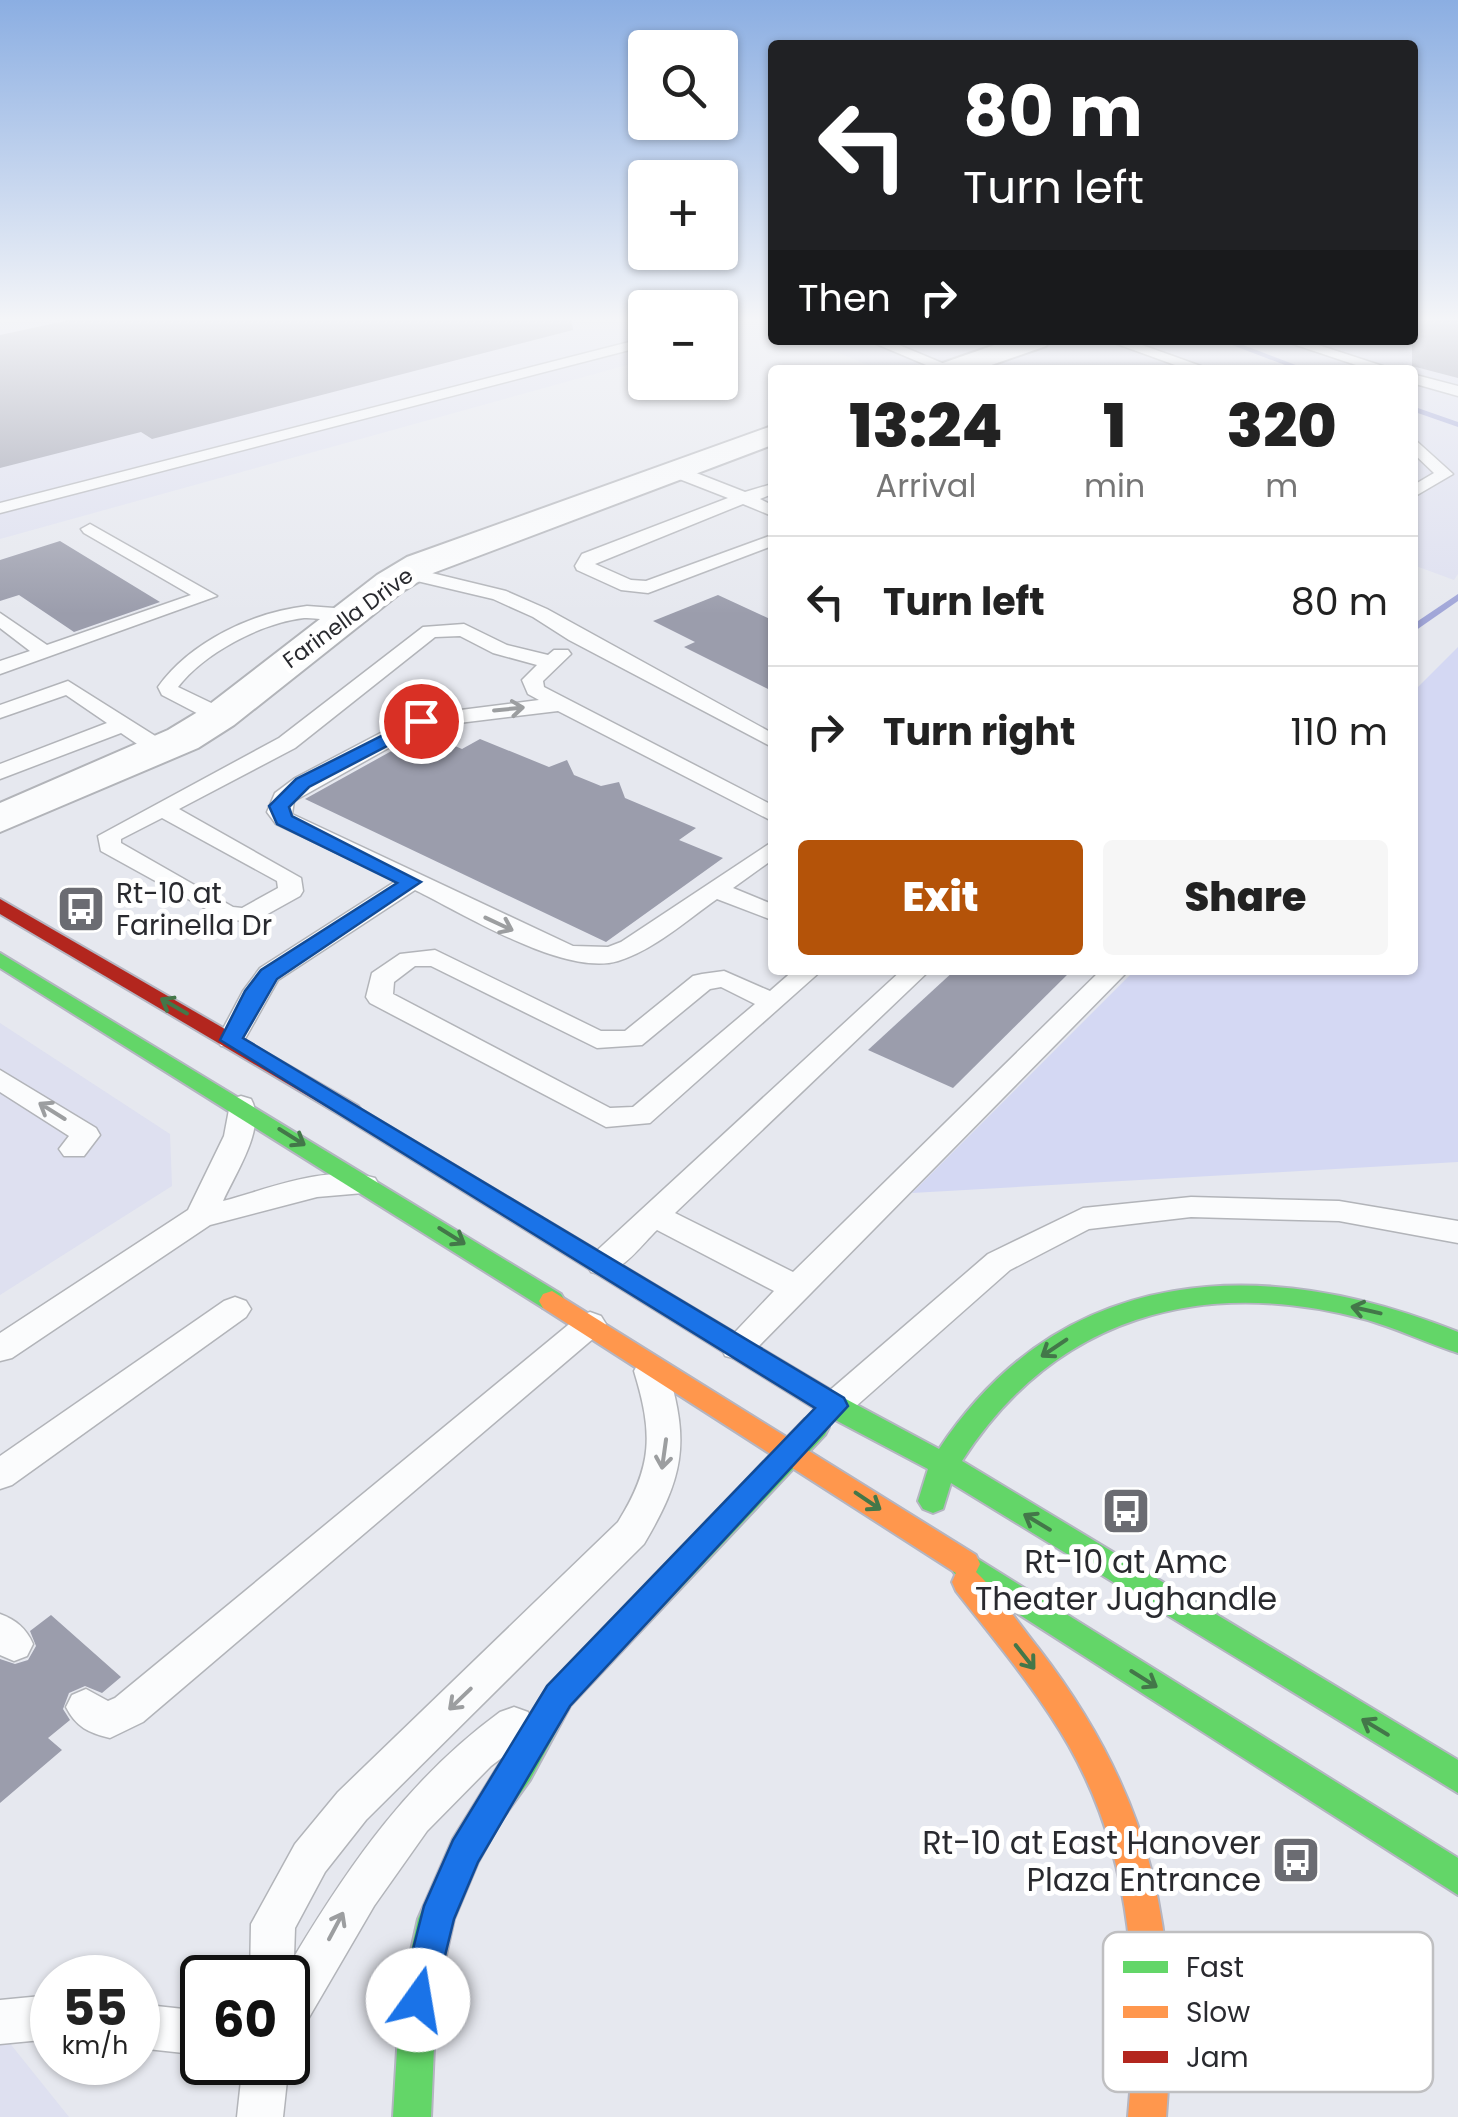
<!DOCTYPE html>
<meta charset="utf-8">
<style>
:root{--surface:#fff;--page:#f6f6f6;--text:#222;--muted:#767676;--line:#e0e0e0;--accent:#b45309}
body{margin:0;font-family:Poppins,sans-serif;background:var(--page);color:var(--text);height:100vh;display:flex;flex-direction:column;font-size:38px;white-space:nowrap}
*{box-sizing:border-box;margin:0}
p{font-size:32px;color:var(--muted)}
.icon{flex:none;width:55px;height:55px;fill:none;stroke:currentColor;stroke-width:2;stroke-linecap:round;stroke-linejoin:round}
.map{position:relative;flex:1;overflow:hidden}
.details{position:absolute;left:768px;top:365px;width:650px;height:610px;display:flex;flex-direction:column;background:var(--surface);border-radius:10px;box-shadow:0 2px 8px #0004}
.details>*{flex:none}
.guide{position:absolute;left:768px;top:40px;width:650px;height:305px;border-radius:10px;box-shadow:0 2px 8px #0004;background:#202124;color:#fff;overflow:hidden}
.buttons{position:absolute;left:628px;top:30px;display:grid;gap:20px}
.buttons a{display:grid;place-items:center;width:110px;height:110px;border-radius:10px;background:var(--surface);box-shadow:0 2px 8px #0004;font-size:50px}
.speed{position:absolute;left:30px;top:1955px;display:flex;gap:20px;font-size:50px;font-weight:700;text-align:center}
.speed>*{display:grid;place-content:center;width:130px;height:130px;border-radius:50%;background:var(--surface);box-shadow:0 2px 8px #0004;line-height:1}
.speed small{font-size:25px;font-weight:400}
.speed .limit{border:5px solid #111;border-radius:15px;background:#fff;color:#111}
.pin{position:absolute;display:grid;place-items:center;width:85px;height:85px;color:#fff;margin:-42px;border:5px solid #fff;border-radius:50%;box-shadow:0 2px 10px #0007}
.me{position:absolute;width:110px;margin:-55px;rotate:13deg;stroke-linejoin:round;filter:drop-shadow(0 0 8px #0008)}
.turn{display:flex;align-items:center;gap:35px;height:210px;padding:0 30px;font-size:45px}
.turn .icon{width:130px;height:130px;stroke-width:2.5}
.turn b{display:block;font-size:70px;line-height:85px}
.then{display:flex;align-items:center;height:95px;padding:0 30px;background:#0003;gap:20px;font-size:38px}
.eta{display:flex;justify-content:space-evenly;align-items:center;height:170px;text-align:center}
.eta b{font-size:60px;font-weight:800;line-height:70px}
.action{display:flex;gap:20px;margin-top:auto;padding:20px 30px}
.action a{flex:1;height:115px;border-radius:10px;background:var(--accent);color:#fff;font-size:40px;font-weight:800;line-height:115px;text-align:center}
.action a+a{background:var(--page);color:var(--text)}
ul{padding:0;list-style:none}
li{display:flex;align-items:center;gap:30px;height:130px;padding:0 30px;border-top:2px solid var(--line)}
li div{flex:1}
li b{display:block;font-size:38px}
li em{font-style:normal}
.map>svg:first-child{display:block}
</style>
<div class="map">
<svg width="1458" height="2117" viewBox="0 0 1458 2117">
<rect width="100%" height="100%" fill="#e6e8ef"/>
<g fill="#dee0f0">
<path d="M24,318H645V360L0,539V323Z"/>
<path d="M1413,318H1458V574L1454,580L1413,565L1412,370H880L807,340H1412Z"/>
<path d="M0,1023L170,1134L172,1186L0,1295Z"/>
<path d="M0,2031L69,2117H0Z"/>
</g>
<path fill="#d4d8f3" d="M1458,647V1162L912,1193L1135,970H1412L1413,692Z"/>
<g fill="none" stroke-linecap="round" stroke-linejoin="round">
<g fill="#a1a6d8" fill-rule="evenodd">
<path d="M1219,340H1230L1309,370H1298Z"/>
<path d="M1412,406L1458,422V427L1412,411Z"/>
<path d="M1458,594V601L1412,633V625Z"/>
</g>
</g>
<g fill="#9b9dac">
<path d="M79,318H571L573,330L152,439L141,432L0,468V335Z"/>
<path d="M1412,318H1458V378L1412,366Z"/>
<path d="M60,541L160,602L74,632L19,595L0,601V560Z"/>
<path d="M718,595L772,620V691L684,647L695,642L653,621Z"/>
<path d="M424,733L462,749L480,739L549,767L567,760L574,775L601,786L619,782L625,798L696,828L679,840L723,858L606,942L305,799Z"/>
<path d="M955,970H1072L953,1088L868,1050Z"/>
<path d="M51,1615L121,1677L102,1693L85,1686L69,1693L63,1709L70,1720L48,1738L62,1750L0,1803V1659L15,1664L28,1660L36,1646L30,1631Z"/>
</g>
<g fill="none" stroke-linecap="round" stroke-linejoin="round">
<g stroke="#b2b4b9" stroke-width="3">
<g id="lane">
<path d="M720,318H745L720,326Z"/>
<path d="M645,338V346L0,513V503Z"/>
<path d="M867,340H887L959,370H938Z"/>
<path d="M1106,340H1128L1212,370H1189Z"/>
<path d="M1281,340H1303L1395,370H1371Z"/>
<path d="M1412,374L1458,386V396L1412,383Z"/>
<path d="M1412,437L1453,474L1412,498V486L1434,473L1412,452Z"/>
<path d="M669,467H681L745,492L772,484V494L760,499L772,505V516L743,504L595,564L631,580L646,581L772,535V546L648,593L621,590L577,570L575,566L582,554L728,498L669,475Z"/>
<path d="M90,524L217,596L0,674V661L30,651L0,628V613L47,645L191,595L84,533L81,529Z"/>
<path d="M407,567L506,591L547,609L772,733V747L569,640L533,617L493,599L400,577L398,573Z"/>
<path d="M307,606L348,609L358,615C345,626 321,617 304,618C261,623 204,653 178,687L228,711L231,716L228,721H212L162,695L158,687C190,642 253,612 307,606Z"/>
<path d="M464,624L507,645L548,655L554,650H568L571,654L543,681L544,687L772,805V821L558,711L426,727L294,801L292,814L573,946L608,947L621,942L772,842V860L733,888L772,904V920L717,899C687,920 654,950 618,961C565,977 464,914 415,890L278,980L241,1046H221L217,1040L243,991L260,968L396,881L276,824L267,812L275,793L295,778L413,716L539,700L528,694L522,680L537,665L493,653L460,636L435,637L295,748L179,809L301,878L303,891L300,896L255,921L226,920L101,851L98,836L279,738L423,627ZM162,818L277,881L278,888L242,908L233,907L121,843V839Z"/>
<path d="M68,681L168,744L171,749L168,754H152L121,733L0,779V764L107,723L66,695L0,718V705Z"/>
<path d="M435,950L601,1031H625L693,976L702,974L724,971L770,991L794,970H822L650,1123L606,1127L370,1003L366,997L372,973L400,954ZM415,966H431L597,1048L642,1045L710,989L721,987L755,1004L633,1107L610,1108L393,994L394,982Z"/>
<path d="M902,970H930L675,1213L793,1272L1101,970H1129L749,1356L737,1359L725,1356L721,1347L774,1291L657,1230C639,1247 618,1280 591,1272L586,1264L591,1256Z"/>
<path d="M0,1070L96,1128L100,1135L84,1156H64L59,1149L69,1136L0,1092Z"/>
<path d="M241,1096L251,1099C267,1127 235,1174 223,1201C269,1189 327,1164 375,1178L379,1185L375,1192L317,1197L210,1225L12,1358L0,1361V1333L188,1210L224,1136L231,1099Z"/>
<path d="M1191,1197L1339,1201L1458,1221V1243L1339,1221L1191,1217L1089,1229L1010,1270L846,1415L834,1419L822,1415L817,1406L822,1397L988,1254L1083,1208Z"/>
<path d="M235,1297L246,1301L251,1309L246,1317L12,1485L0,1489V1456L224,1301Z"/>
<path d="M590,1312L601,1316L606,1324L601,1332L143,1722L110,1738C89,1733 76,1727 66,1707L72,1695L86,1689L108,1701L115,1698L579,1316Z"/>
<path d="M651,1358L663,1362L668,1371C690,1444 683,1478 644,1544L366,1820L325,1872L295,1928L294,1957C351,1862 410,1778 500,1712L514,1707L528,1712L534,1725L528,1738L491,1766L427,1831L374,1906L304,2026L288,2032V1978H250L251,1924L295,1844L338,1792L618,1522C653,1466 653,1433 634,1371L639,1362Z"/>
<path d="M0,1614C16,1620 26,1628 33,1644L27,1656L14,1661L0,1655Z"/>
<path d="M52,1995V2039L0,2044V2000Z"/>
<path d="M138,2004L202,2011V2055L138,2048Z"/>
<path d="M288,2059L289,2062L283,2117H237L243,2062H288Z"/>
</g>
</g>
<g stroke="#b2b4b9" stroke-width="4">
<g id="street">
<path d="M1009,340H1050L1046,346L977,370H936L940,364Z"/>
<path d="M772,426V445L433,573L403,591L234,725L198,748L0,832V803L168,730L206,707L377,575L407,557Z"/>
</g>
</g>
<g stroke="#b4b5c1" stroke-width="4">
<g id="fast">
<path d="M0,953L561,1294L565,1301L561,1308H543L0,968Z"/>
<path d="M350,1103L844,1398L939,1449C1064,1261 1265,1255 1458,1332V1353C1426,1343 1397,1328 1364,1319C1202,1276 1055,1316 962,1461L1458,1760V1793L951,1483L943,1509L933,1513L923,1509L918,1501L928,1469L824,1414L342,1116L338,1111Z"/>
<path d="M815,1416L825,1419L829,1427L825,1435L570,1706L530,1780L502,1819L478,1862L454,1919L436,2000L431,2117H393L400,2000L418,1919L453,1839L548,1686L805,1419Z"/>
<path d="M965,1551L1458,1858V1895L954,1573L950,1564L954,1555Z"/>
</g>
</g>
<g stroke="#b4b5c1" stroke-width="4">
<path id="slow" d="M552,1291L976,1555L980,1564L976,1572C999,1594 1019,1624 1039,1649C1154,1798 1181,1933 1166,2117H1128C1140,1988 1134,1861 1069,1746C1037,1690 995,1641 956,1591L952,1582L956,1573L543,1308L539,1301L543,1294Z"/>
</g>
<g stroke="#b4b5c1" stroke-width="4">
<path id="jam" d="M0,899L358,1106L362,1111L358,1116H342L0,914Z"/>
</g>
<use href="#lane" fill="#fbfcfd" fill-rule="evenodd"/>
<use href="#street" fill="#fbfcfd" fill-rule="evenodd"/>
<use href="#fast" fill="#63d668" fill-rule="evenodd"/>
<use href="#slow" fill="#ff974d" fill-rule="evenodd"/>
<use href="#jam" fill="#b3261e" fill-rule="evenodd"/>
</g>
<defs><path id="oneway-shaft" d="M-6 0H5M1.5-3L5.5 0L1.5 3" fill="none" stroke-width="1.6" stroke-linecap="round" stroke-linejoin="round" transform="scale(2.5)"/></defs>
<g stroke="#9c9ea0">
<use href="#oneway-shaft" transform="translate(509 709) rotate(-6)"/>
<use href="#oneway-shaft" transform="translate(499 924) rotate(25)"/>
<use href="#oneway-shaft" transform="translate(52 1111) rotate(-148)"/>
<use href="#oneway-shaft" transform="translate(664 1454) rotate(98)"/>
<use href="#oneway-shaft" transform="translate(460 1699) rotate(136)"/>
<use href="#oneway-shaft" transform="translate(336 1926) rotate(-62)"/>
</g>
<g stroke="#437749">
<use href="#oneway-shaft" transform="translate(174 1006) rotate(-150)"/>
<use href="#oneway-shaft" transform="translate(292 1137) rotate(32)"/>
<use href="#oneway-shaft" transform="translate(452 1236) rotate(32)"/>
<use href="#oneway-shaft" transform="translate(1366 1310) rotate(-167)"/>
<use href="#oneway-shaft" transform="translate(1054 1348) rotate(146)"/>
<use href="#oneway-shaft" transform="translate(868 1501) rotate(34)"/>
<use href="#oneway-shaft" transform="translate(1037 1522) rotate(-149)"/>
<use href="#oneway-shaft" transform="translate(1025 1657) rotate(52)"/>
<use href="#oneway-shaft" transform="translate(1144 1679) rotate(32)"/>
<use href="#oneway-shaft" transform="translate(1375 1727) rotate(-149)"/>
</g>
<linearGradient id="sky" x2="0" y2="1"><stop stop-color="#8baee2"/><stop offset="0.52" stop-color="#f4f5f8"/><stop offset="1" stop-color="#f4f5f8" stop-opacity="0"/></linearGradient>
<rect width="1458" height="614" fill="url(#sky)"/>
<path fill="#1a73e8" stroke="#114b97" stroke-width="2.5" d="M421,716L430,721L427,725L309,787L289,807L292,816L421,882L277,979L243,1038L844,1398L848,1406L570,1706L478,1862L454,1919L431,2013L418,2018L405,2013L400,2000L424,1906L453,1840L547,1686L815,1408L220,1040L245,991L261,970L397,883L277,824L269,806L296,779Z"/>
<defs>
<g id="bus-square" transform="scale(2.5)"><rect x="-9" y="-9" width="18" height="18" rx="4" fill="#6b6c72" stroke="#fff"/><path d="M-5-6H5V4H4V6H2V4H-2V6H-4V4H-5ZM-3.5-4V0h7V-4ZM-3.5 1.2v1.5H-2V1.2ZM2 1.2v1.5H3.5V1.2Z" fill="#fff"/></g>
</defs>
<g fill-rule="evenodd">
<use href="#bus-square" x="81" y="909"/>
<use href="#bus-square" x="1126" y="1511"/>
<use href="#bus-square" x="1296" y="1860"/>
</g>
<g text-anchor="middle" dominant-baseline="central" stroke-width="10" stroke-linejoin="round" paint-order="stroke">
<g font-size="22" fill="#292a2f" stroke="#fff">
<text transform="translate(348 618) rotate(-36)">Farinella Drive</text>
</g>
<g font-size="28" fill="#292a2f" stroke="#fff" text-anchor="start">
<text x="116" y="893">Rt-10 at<tspan x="116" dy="32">Farinella Dr</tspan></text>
</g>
<g font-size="32" fill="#292a2f" stroke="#fff">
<text x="1126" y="1561">Rt-10 at Amc<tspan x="1126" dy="37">Theater Jughandle</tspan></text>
<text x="1261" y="1842" text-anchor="end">Rt-10 at East Hanover<tspan x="1261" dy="37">Plaza Entrance</tspan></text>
</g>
</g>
<rect x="1103" y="1932" width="330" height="160" rx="15" fill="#fff" stroke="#bfbfc1" stroke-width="2.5"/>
<rect x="1123" y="1961" width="45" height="12" fill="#63d668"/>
<rect x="1123" y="2006" width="45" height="12" fill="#ff974d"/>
<rect x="1123" y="2051" width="45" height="12" fill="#b3261e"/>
<g font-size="28" fill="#292a2f">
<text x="1186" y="1977">Fast</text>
<text x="1186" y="2022">Slow</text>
<text x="1186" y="2067">Jam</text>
</g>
</svg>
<div class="buttons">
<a><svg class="icon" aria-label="search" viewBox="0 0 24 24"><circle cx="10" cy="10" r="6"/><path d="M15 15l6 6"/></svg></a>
<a>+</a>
<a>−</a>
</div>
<div class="speed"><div>55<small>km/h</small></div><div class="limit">60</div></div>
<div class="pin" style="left:421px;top:721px;background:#d93025"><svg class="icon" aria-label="arrive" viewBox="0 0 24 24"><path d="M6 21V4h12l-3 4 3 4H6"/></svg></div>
<svg class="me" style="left:418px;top:2000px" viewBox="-20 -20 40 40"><circle r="19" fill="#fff"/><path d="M0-13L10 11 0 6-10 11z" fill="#1a73e8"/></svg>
<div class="guide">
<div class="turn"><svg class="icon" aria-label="left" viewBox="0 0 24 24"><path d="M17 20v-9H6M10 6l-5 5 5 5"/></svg><div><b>80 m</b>Turn left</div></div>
<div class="then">Then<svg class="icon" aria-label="right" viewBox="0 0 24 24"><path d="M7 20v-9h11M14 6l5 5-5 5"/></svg></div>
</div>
<section class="details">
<div class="eta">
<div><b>13:24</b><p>Arrival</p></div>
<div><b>1</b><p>min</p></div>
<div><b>320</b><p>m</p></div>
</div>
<ul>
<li><svg class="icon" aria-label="left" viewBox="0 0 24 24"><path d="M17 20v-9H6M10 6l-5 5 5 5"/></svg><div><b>Turn left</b></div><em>80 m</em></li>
<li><svg class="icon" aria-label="right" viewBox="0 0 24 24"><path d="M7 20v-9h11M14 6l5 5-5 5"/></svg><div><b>Turn right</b></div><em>110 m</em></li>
</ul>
<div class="action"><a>Exit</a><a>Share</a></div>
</section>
</div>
